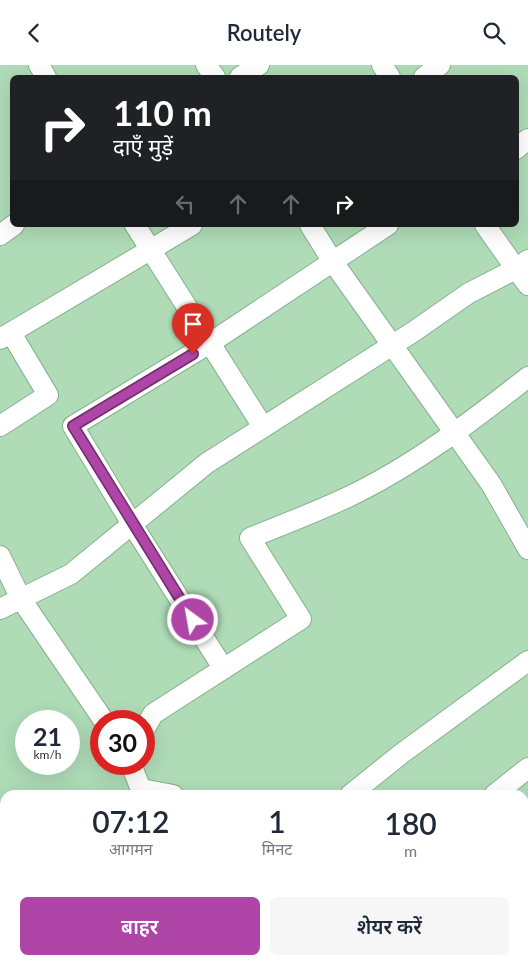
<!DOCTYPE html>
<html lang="hi">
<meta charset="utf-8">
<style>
:root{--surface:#fff;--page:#f6f6f7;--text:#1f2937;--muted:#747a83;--accent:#ae45a7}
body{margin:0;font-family:Lato,"Noto Sans Devanagari",sans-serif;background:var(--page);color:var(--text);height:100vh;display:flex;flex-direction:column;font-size:19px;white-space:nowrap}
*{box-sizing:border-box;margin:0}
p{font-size:16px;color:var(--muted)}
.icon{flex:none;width:28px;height:28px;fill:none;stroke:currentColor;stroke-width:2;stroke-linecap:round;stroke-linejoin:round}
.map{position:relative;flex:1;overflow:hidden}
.sheet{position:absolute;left:0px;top:725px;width:529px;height:175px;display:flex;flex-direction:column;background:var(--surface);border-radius:15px 15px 0 0;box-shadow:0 5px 20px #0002}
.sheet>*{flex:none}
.hud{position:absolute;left:10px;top:10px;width:509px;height:152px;border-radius:8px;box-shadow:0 5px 20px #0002;background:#202124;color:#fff;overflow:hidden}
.speed{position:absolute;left:15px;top:645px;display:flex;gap:10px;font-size:25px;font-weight:700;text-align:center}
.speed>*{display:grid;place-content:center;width:65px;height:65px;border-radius:50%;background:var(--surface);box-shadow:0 5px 20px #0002;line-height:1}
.speed small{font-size:12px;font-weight:400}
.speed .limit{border:8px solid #d22;background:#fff;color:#111}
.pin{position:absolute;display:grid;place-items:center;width:42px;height:42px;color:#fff;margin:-51px -21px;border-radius:50% 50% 50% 0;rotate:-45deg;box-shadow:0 0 5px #0007}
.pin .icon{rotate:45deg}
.me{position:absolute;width:55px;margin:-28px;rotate:328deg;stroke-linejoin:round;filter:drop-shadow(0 0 4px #0008)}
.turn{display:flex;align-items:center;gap:18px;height:105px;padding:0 20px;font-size:22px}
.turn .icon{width:65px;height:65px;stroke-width:2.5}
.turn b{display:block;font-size:35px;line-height:42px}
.lanes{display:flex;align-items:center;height:48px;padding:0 20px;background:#0003;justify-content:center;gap:25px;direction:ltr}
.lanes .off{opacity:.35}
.eta{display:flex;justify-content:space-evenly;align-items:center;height:85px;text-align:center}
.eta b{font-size:30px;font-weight:600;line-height:35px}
.action{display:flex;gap:10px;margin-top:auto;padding:10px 20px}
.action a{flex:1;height:58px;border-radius:8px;background:var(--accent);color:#fff;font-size:20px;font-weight:600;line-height:58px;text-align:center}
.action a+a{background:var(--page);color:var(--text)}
header{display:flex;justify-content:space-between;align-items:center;height:65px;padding:0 20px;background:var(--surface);font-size:22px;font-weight:600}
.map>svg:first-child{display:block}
</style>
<header><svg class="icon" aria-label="back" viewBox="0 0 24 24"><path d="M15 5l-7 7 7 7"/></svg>Routely<svg class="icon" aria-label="search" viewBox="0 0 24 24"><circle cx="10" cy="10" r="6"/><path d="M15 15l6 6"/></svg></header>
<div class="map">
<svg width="528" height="900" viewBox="0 0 528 900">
<rect width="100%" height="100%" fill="#afdbb7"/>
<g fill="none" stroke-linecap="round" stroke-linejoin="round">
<g stroke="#87b18f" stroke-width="22">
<g id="minor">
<path d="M39,0L46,12"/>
<path d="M206,0L215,12"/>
<path d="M382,0L390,12"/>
<path d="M240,12L259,0"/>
<path d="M424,12L440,0"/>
<path d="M516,84L528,74"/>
<path d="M135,160L263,362"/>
<path d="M310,160L333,197L491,419L528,484"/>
<path d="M0,170L14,160"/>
<path d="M528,195L516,204L528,220"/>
<path d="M0,274L192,160"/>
<path d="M0,361L48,330L11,268"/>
<path d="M0,491L21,534L104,656"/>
<path d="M0,544L71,509L207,398L413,267L469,228L516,204L485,160"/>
<path d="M223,603L132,459L73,361L210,278L388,160"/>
<path d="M144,665L153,649L301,554L250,473C282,460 316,447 348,432C413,401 472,356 528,312"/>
<path d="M131,699L143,730"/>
<path d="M141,724L173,730"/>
<path d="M350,730L401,689L528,596"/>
<path d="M494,730L528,703"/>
<path d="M524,829L528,825"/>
<path d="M322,895L325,900"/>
<path d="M464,895L468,900"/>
<path d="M57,900L60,895"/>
<path d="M433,900L440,895"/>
</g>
</g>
<use href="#minor" stroke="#fff" stroke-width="20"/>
</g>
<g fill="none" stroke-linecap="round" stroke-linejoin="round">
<g stroke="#712d6d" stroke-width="12">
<path id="route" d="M193,289L73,361L193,555"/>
</g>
<use href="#route" stroke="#ae45a7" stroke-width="9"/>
</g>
</svg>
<div class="speed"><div>21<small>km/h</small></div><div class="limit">30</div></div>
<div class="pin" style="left:193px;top:289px;background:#d93025"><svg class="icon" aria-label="arrive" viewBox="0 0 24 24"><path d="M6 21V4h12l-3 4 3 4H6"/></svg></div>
<svg class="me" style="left:193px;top:555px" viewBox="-20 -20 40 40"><circle r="17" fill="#ae45a7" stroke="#fff" stroke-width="3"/><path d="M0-11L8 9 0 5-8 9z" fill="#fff"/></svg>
<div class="hud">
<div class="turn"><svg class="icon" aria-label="right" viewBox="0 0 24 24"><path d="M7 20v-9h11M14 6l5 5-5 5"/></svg><div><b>110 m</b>दाएँ मुड़ें</div></div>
<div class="lanes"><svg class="icon off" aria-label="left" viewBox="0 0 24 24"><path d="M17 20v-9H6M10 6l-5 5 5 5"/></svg><svg class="icon off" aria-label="ahead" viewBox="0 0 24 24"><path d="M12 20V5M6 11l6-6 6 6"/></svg><svg class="icon off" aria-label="ahead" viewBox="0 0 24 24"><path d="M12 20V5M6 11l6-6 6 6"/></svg><svg class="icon" aria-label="right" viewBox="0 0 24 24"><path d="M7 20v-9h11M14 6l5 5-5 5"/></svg></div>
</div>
<section class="sheet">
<div class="eta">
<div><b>07:12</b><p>आगमन</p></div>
<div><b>1</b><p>मिनट</p></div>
<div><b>180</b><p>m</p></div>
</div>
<div class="action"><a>बाहर</a><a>शेयर करें</a></div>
</section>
</div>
